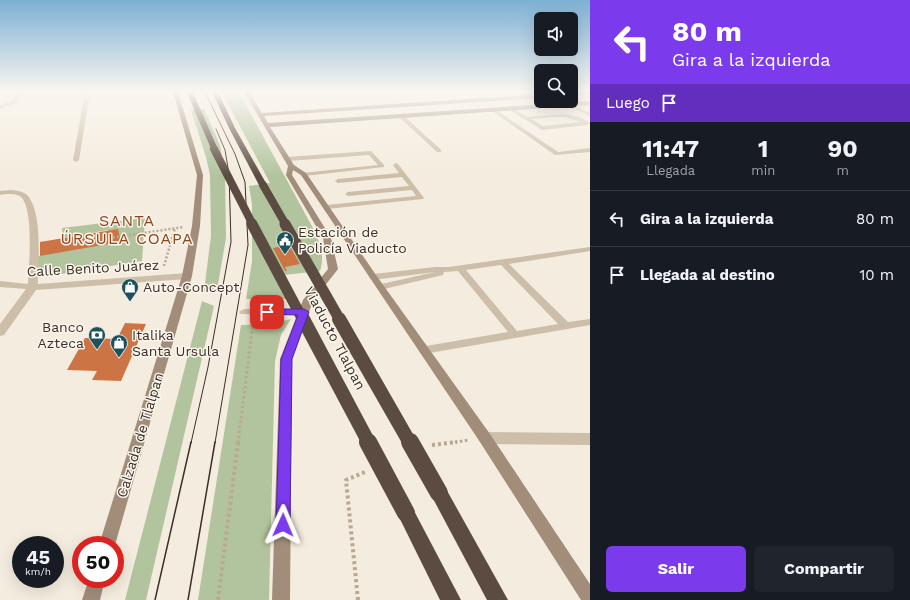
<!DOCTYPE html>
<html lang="es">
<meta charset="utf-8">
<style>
:root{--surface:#171b24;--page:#20242c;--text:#f1f3f6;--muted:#9ea1a6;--line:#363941;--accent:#7c3aed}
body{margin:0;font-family:"Work Sans",sans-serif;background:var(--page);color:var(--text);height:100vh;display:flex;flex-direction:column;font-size:15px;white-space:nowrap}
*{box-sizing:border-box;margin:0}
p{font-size:13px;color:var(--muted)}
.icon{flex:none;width:22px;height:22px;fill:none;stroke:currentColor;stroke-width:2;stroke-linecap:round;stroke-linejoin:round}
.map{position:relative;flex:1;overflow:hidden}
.panel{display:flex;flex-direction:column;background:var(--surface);width:320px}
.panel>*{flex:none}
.top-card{background:#7c3aed;color:#fff;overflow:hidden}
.buttons{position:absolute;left:534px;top:12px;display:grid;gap:8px}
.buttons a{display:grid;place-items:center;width:44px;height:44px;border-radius:6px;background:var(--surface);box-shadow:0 4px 16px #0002;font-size:20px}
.speed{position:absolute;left:12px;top:536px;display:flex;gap:8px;font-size:20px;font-weight:700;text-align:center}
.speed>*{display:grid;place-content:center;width:52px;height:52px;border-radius:50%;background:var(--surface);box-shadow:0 4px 16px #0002;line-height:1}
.speed small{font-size:10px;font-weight:400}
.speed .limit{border:6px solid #d22;background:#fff;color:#111}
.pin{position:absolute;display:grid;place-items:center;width:34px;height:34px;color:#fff;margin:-17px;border-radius:8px;box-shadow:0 2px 6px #0006}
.me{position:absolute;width:44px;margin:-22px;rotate:1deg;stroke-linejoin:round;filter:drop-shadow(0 0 3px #0008)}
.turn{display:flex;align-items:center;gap:14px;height:84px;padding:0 16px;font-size:18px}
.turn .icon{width:52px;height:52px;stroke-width:2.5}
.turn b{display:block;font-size:28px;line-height:34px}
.then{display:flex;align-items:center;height:38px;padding:0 16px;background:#0003;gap:8px;font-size:15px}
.eta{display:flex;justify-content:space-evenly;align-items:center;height:68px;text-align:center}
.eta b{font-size:24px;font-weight:700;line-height:28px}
.action{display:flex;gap:8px;margin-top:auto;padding:8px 16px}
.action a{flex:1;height:46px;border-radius:6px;background:var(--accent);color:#fff;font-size:16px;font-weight:700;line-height:46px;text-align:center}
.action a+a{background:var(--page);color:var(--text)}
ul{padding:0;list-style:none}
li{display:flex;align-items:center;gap:12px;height:56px;padding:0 16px;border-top:1px solid var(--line)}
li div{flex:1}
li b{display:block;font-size:15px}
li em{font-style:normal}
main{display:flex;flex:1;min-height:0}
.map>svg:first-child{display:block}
</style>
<main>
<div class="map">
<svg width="590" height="600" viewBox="0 0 590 600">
<rect width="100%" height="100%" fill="#f4ecde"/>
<g fill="#b2c49d">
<path d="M222,92H239L241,96L314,230C320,244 325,256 320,271L284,275L289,299H246L252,261V204L249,186L270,183Z"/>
<path d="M204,109L220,145L225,174L226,238L217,290L204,291L211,236L210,175L206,157L191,110Z"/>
<path d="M145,218L142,261L36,278L38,256L110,244L108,230L63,238L62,228Z"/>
<path d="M202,301L214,306L146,600H125Z"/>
<path d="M291,319L281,335L275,361L269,600H198L241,325L270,324Z"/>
</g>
<g fill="#cc7444">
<path d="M118,229L121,242L40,256V242Z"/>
<path d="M289,245L300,264L285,267L287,271H285L273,248Z"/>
<path d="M125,323L146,324L121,381L92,380L97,371L67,370L85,338L117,339Z"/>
</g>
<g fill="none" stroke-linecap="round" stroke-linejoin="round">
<g stroke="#b9a893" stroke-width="2.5" stroke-dasharray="2 2" stroke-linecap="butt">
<path d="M109,238L184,227"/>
<path d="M164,266L175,228"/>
</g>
<g stroke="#b9a893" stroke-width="3" stroke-dasharray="2.5 2.5" stroke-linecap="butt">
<path d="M238,443L253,323"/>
<path d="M450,443L469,440"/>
</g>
<g stroke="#b9a893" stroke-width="4" stroke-dasharray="3 3" stroke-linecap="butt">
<path d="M432,445L457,442"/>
<path d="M218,600L238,442"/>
<path d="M358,600L346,480L365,472"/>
</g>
<g fill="#cdbea9" fill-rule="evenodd">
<path d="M569,103L590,113V116L567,105V104Z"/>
<path d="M508,107H512L527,117L565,114L582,118L590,123L587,125L542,130L508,109ZM551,117H565L581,122L543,126L531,119Z"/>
<path d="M493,108L558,152L590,148V152L555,155L491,110V109Z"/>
<path d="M399,115H403L441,150V152H437L399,117Z"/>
<path d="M371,151L384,165V167L304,176L301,174L302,173L378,165L369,155L287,161L284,159L287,157Z"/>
<path d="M396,163L398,164L424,198L423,199L327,209L324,207L327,205L416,196L412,190L348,196L345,194L348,192L409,186L402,177L338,183L335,181L338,179L399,173L393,165Z"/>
<path d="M590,247V251L509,264L568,322L590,319V325L424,354L420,353L419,350L420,347L508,332L458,271L444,272L443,275L380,290L376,287L377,285L435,272L373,280L369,277L373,274L435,267H449ZM501,265L558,324L517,331L466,270Z"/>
<path d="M244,309H304L309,312L304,315L241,314L239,312Z"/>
</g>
<g fill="#cdbea9" fill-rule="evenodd">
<path d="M20,92H26L20,97L18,102L0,109V105L14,100L16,95Z"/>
<path d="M85,92H90L79,160L76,162L73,160Z"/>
<path d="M12,190C17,191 23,191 27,195C43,212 38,261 38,284L187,273L192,276L187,279L36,290L4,335L0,336V324L26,289L0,287V281L28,284C29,266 34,209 21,197C16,193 6,194 0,195V191Z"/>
<path d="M485,432L590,433V445L485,444L480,442L478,438L480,434Z"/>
</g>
<g fill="#a18d7a" fill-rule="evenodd">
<path d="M173,92H178L203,175L200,226L192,276L115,545H99L182,276L192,226L197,175Z"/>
<path d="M244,92H249L262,113L541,94V98L264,116L268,123L590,101V105L270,127L294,165L306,173L376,275L490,434L590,584V600H581L480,442L301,175L293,170L292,175L331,238L338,269L313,301L292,359L290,600H272L280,359L303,300L328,269L323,238L286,175L288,166Z"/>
<path d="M590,92V94L571,95V93Z"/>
<path d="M89,579H105L100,600H82Z"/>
</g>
<g fill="#5b4b40" fill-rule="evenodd">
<path d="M187,92H193L200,109L199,110L194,109Z"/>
<path d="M212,92H218L235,128L267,185L266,187L263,188L259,185L229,128Z"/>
<path d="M439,485L445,487L508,600H487L430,493L433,487Z"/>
<path d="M406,504L412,507L461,600H440L397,513L400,507Z"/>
</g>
<g stroke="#3a3029" stroke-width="1">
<path d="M205,92L235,154L245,182L248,245L215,443"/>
<path d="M191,443L208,367L231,242L229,174L225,150L216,129"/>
</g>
<g stroke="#3a3029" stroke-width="1.5">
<path d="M155,600L191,442"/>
<path d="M188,600L215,442"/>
</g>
<path stroke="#5b4b40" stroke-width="6" d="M197,109L215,150"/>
<g stroke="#5b4b40" stroke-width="8">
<path d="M214,149L253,225"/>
<path d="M263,185L286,225"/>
</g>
<g stroke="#5b4b40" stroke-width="11">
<path d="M252,224L303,320"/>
<path d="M285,224L340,320"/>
</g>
<g stroke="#5b4b40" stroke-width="14">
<path d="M303,319L369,443"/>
<path d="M339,319L410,443"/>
</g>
<g stroke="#5b4b40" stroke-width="18">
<path d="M368,442L406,513"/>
<path d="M410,442L439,493"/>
</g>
</g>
<linearGradient id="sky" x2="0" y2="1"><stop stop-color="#7cb0d3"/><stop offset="0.52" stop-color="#faf6f0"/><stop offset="1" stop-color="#faf6f0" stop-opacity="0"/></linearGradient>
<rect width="590" height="176" fill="url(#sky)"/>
<path fill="#7c3aed" stroke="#51269a" d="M267,309H304L309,312L292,359L290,525L288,530L283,532L278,530L276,525L281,359L298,315L264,314L262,312L264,310Z"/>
<defs>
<g id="civic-pin" transform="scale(0.9)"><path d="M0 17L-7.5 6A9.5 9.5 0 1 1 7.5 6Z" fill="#1c525e" stroke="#fbf5eb"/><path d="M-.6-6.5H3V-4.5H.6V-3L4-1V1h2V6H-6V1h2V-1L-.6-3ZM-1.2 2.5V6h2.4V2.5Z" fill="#fff"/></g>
<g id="shop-pin" transform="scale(0.9)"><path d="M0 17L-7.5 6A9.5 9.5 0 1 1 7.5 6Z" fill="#1c525e" stroke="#fbf5eb"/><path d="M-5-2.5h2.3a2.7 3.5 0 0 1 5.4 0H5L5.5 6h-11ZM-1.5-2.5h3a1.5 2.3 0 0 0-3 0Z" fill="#fff"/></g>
<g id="bank-pin" transform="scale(0.9)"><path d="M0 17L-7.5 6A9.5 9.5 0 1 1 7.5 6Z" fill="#1c525e" stroke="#fbf5eb"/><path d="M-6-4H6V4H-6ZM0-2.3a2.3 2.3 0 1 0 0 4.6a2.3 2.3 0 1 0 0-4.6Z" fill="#fff"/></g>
</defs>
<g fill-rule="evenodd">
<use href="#civic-pin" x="285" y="240"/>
<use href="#shop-pin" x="130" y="287"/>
<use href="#bank-pin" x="97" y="335"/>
<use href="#shop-pin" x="119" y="343"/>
</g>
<g text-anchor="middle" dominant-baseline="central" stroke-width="3" stroke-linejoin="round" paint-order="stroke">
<g font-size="14" fill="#3a3029" stroke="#fbf5eb" text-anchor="start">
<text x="298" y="232">Estación de<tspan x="298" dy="16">Policía Viaducto</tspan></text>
<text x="143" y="287">Auto-Concept</text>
<text x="84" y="327" text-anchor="end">Banco<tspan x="84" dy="16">Azteca</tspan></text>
<text x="132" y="335">Italika<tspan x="132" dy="16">Santa Ursula</tspan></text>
</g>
<g font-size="14" fill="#3a3029" stroke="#fbf5eb">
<text transform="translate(93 268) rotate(-3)">Calle Benito Juárez</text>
<text transform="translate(335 338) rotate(62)">Viaducto Tlalpan</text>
<text transform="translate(140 435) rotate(-73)">Calzada de Tlalpan</text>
</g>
<g font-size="16" letter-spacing="1" fill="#8d451d" stroke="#fbf5eb">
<text x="127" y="220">SANTA<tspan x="127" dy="18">ÚRSULA COAPA</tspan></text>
</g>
</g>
</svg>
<div class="buttons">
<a><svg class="icon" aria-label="sound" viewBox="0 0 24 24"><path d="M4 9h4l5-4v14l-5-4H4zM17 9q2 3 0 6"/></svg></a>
<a><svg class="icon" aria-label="search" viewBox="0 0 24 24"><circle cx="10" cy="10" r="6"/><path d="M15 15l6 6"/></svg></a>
</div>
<div class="speed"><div>45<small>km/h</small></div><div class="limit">50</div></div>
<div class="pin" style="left:267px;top:312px;background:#d93025"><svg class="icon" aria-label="arrive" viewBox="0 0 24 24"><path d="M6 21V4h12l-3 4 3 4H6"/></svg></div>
<svg class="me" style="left:283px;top:525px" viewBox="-20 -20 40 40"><path d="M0-17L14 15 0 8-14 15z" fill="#7c3aed" stroke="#fff" stroke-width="4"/></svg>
</div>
<section class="panel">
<div class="top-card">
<div class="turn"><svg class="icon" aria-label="left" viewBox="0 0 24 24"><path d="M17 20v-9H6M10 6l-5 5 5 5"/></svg><div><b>80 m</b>Gira a la izquierda</div></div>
<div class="then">Luego<svg class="icon" aria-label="arrive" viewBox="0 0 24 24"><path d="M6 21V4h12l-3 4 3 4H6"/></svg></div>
</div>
<div class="eta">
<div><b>11:47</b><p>Llegada</p></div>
<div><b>1</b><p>min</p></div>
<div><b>90</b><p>m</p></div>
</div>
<ul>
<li><svg class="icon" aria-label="left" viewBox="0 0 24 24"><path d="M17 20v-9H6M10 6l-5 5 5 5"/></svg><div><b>Gira a la izquierda</b></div><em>80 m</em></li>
<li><svg class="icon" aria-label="arrive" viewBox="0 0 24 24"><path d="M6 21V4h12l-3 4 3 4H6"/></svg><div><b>Llegada al destino</b></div><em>10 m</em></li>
</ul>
<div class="action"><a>Salir</a><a>Compartir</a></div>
</section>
</main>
